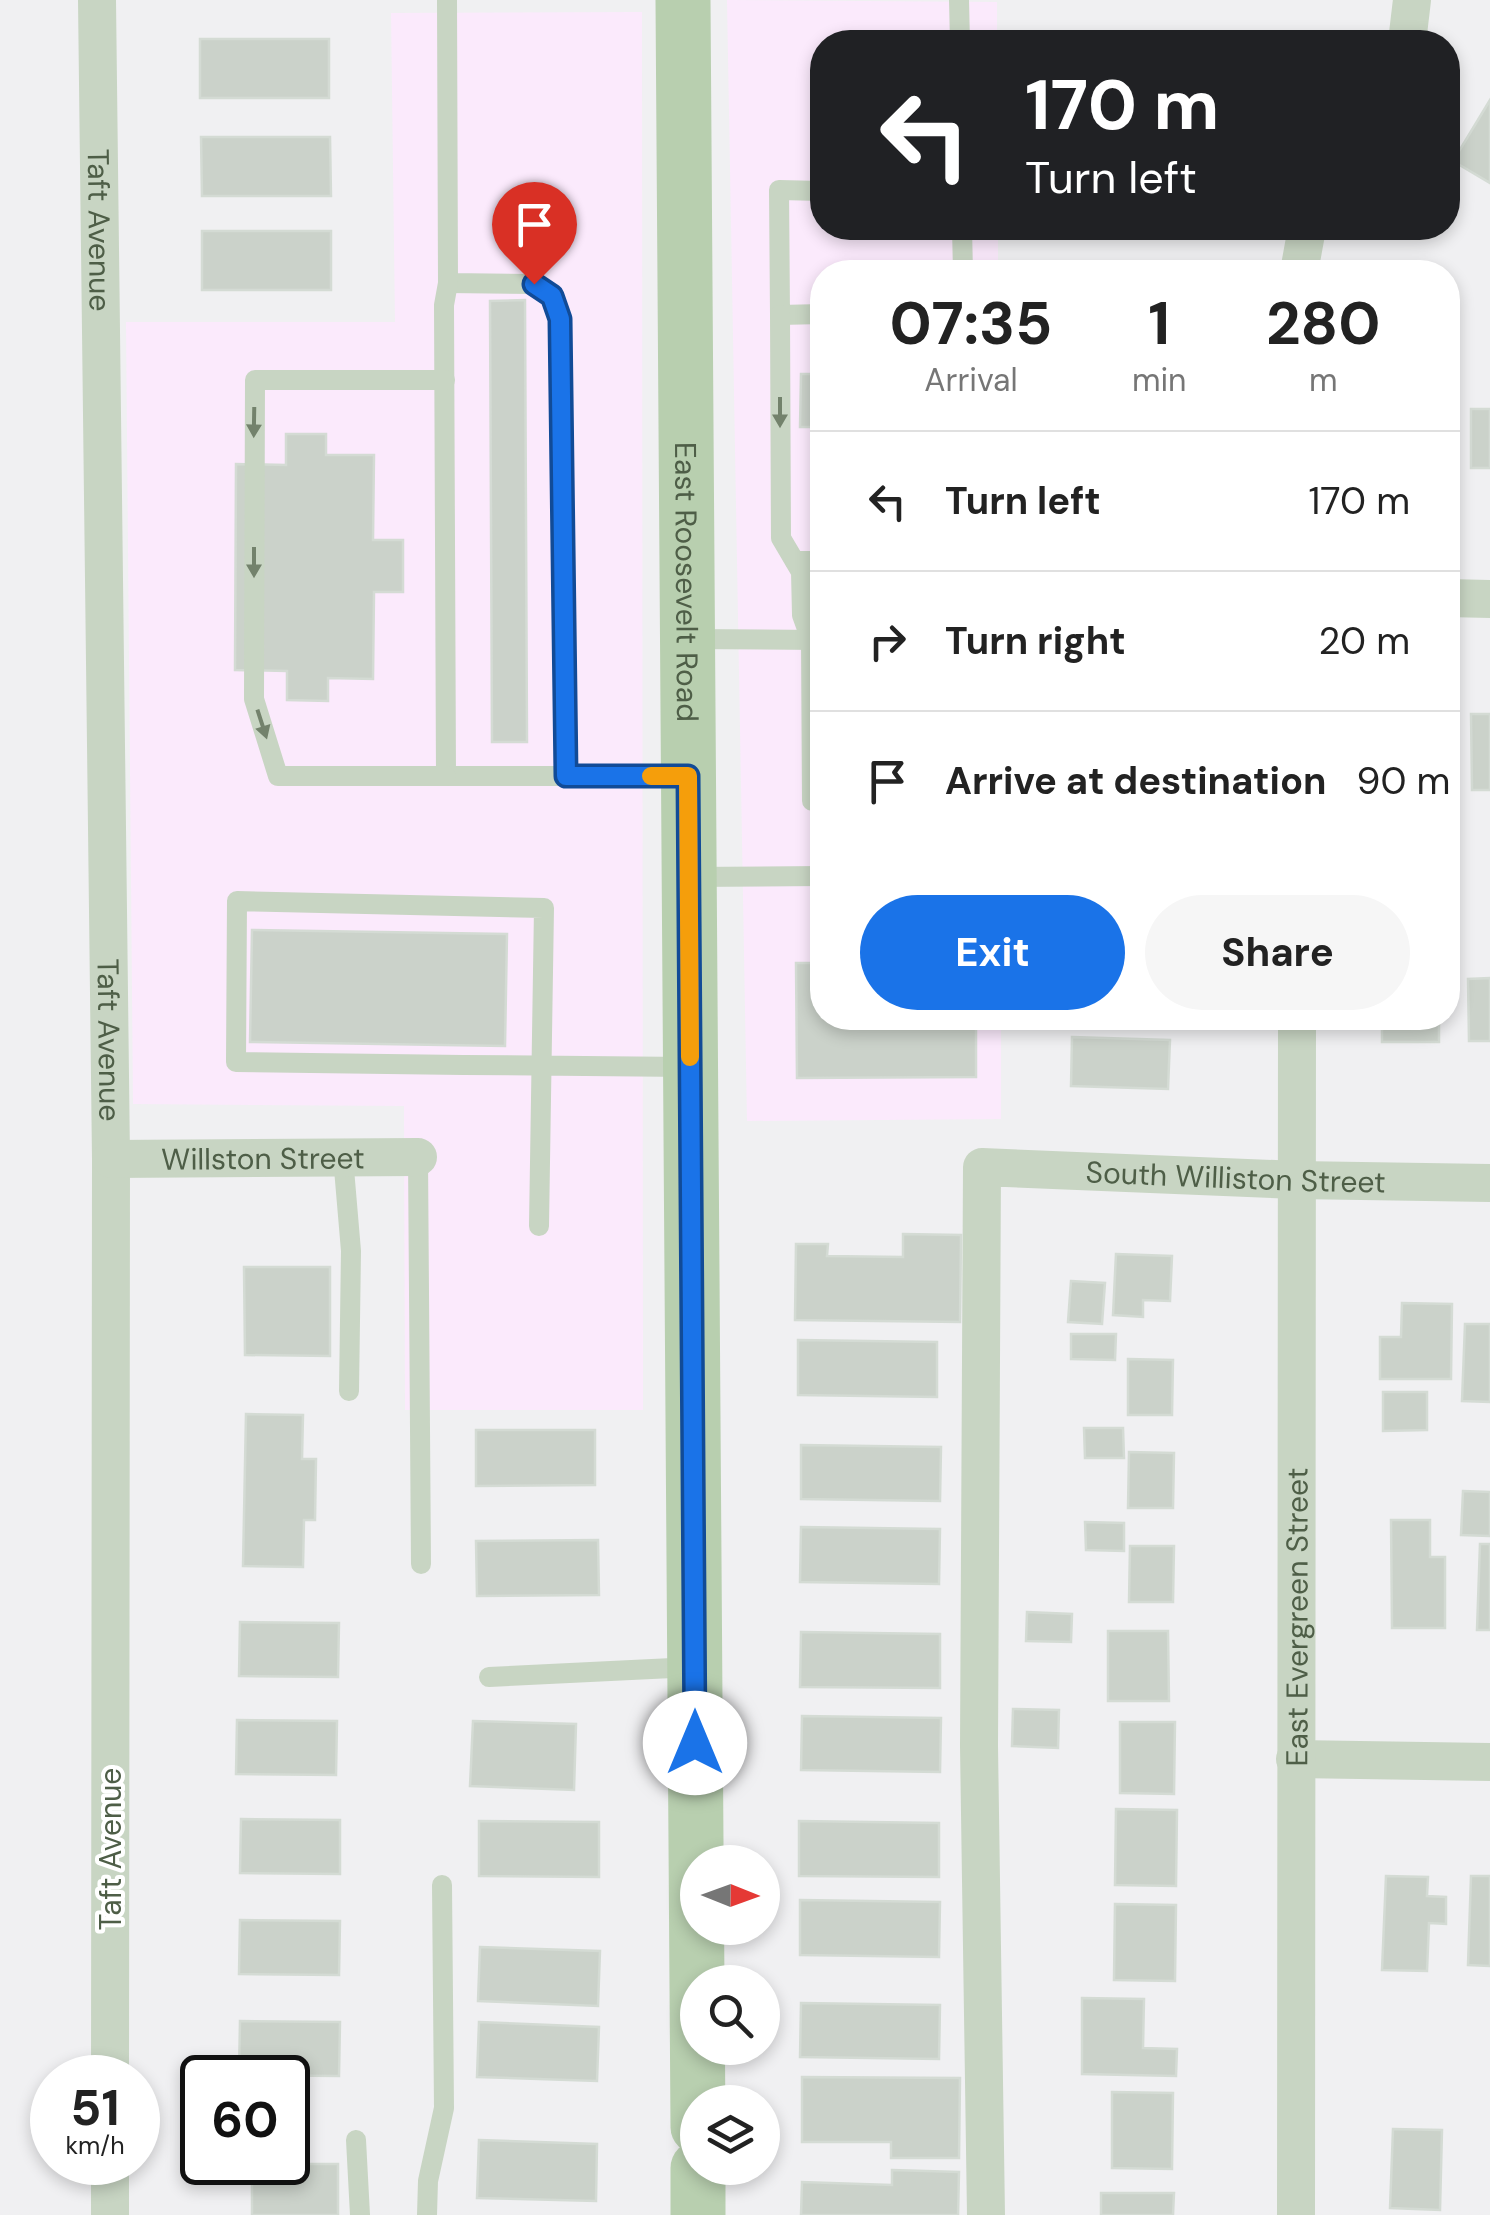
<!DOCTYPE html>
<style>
:root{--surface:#fff;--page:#f6f6f6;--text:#222;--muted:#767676;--line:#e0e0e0;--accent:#1a73e8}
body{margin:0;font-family:"DM Sans",sans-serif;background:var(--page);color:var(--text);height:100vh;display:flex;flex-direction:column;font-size:38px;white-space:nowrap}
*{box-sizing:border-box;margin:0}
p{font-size:32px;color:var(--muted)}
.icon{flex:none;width:55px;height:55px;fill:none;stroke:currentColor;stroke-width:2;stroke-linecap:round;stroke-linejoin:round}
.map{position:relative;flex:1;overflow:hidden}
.panel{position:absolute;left:810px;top:260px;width:650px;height:770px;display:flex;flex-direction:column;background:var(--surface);border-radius:40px;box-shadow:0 5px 15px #0003}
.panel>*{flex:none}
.guide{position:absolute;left:810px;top:30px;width:650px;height:210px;border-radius:40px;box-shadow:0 5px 15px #0003;background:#202124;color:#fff;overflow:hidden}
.needle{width:65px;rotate:91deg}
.buttons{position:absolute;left:680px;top:1845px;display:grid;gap:20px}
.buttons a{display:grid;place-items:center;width:100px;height:100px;border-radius:50%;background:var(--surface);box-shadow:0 5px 15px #0003;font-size:50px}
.speed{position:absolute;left:30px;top:2055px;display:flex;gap:20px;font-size:50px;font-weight:700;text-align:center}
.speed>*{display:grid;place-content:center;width:130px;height:130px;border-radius:50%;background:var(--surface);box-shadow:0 5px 15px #0003;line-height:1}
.speed small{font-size:25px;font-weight:400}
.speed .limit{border:5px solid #111;border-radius:15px;background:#fff;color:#111}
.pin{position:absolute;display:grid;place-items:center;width:85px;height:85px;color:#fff;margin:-102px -42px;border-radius:50% 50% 50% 0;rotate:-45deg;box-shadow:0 0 10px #0007}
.pin .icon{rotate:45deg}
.me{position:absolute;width:110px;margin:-55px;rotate:0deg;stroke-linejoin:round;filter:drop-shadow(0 0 8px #0008)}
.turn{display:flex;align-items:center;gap:35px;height:210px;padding:0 50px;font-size:45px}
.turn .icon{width:130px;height:130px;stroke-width:2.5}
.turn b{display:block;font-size:70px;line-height:85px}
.eta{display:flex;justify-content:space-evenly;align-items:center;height:170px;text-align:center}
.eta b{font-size:60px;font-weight:700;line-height:70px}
.cta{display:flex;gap:20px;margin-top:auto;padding:20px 50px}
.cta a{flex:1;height:115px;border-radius:60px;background:var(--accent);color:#fff;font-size:40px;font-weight:700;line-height:115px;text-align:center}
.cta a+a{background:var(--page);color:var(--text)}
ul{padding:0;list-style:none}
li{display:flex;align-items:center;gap:30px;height:140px;padding:0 50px;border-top:2px solid var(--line)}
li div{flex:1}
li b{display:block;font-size:38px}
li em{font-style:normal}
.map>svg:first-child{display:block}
</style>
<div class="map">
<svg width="1490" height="2215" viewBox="0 0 1490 2215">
<rect width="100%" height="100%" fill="#f0f0f2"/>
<g fill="#fbeafc">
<path d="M727,0L997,2V42H822V228H998V272H822V1018H1001V1119L747,1121Z"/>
<path d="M642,12L643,1410H405L404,1106L133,1104L126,322H395L391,13Z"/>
</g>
<g fill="#cbd2ca" stroke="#d4dbd4" stroke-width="2.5">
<rect x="200" y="39" width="129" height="59"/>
<path d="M1490,100V183L1453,161Z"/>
<path d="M201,137H330L331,196H202Z"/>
<rect x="202" y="231" width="129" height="59"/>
<path d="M525,300L527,742H492L490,301Z"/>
<path d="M801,374H822V492H817L818,427H800Z"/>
<rect x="1471" y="409" width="19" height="59"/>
<path d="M286,434H326V455H374L373,540H403V592H374L373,679L328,678V701L287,700V671L235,670L236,464L286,465Z"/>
<path d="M1471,714H1490V790H1472Z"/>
<path d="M252,930L507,934L505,1046L250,1042Z"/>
<path d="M796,963H822V1018H976V1077L797,1078Z"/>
<path d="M1490,978V1041H1469L1468,979Z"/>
<rect x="1382" y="1018" width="57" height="24"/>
<path d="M1072,1037L1170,1040L1168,1089L1071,1086Z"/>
<path d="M903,1234L961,1235L960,1322L795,1320L796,1244H828L827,1256L903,1257Z"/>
<path d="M1116,1254L1172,1256L1170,1301L1143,1300V1317L1113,1315Z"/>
<path d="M244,1267H330V1356L245,1355Z"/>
<path d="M1071,1281L1105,1283L1102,1324L1068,1322Z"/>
<path d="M1402,1303L1452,1304L1451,1379H1380V1337H1401Z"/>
<path d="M1465,1324H1490V1402L1462,1401Z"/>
<path d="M1071,1334H1116L1115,1360L1071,1359Z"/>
<path d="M798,1340L937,1342V1397L798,1395Z"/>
<path d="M1128,1359L1173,1360L1172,1415H1128Z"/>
<path d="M1383,1392H1427V1430L1383,1431Z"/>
<path d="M246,1414L303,1415L302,1459H316L315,1520H304L303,1567L243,1566Z"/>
<path d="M1084,1428H1123L1124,1458H1085Z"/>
<path d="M476,1430H595V1485L476,1486Z"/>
<path d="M801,1445L941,1447L940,1501L801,1499Z"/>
<path d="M1129,1452L1174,1453L1173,1508H1128Z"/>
<path d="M1463,1491L1490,1492V1536L1461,1535Z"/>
<path d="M1391,1520H1430V1557H1445V1628H1392Z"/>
<path d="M1085,1522L1124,1523V1551L1086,1550Z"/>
<path d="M801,1527L940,1529L939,1584L800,1582Z"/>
<path d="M598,1540L599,1595L477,1596L476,1541Z"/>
<path d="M1480,1544H1490V1630H1477Z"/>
<path d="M1130,1546H1174L1173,1602H1129Z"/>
<path d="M1027,1612L1072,1614L1071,1642L1026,1641Z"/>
<path d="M240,1622L339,1623L338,1677L239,1676Z"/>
<path d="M1108,1631H1168L1169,1701H1108Z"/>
<path d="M801,1632L940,1634V1688L800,1687Z"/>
<path d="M1013,1709L1059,1710L1058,1748L1012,1746Z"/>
<path d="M802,1716L941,1718L940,1772L801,1770Z"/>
<path d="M237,1720L337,1721L336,1775L236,1774Z"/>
<path d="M473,1721L576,1724L574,1790L470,1786Z"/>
<path d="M1120,1722H1175L1174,1794L1120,1793Z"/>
<path d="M1116,1809L1177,1810L1176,1886L1115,1885Z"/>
<path d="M241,1819L340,1820V1874L240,1873Z"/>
<path d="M479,1821L599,1822V1877L479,1876Z"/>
<path d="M799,1821L939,1823V1877L799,1876Z"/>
<path d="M1386,1876L1428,1877L1427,1896L1446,1897V1924L1429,1923L1427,1971L1382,1970Z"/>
<path d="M1471,1876H1490V1966L1468,1965Z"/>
<path d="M800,1900L940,1902L939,1957L800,1955Z"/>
<path d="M1115,1904L1176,1905L1175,1981L1114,1980Z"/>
<path d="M240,1920L340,1921L339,1975L239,1974Z"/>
<path d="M480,1947L600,1951L598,2006L478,2001Z"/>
<path d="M1082,1998L1144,1999L1143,2048L1177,2049L1176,2076L1082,2074Z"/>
<path d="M801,2003L940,2005L939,2059L800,2057Z"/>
<path d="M240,2021L340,2022L339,2076L239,2075Z"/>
<path d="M479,2022L599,2027L597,2081L477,2077Z"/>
<path d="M802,2077L960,2078L959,2158H891V2142H802Z"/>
<path d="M1112,2092L1173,2093L1172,2169L1112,2168Z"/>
<path d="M1393,2129L1442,2130L1440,2210L1390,2208Z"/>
<path d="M479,2140L597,2144L596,2201L477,2198Z"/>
<rect x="252" y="2164" width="86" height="51"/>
<path d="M892,2170L959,2172L958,2215H801L802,2182L892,2185Z"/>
<path d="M1101,2193H1174L1173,2215H1101Z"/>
</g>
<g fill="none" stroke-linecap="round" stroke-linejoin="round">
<g stroke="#c8d5c3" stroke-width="20">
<path d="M447,0L448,283L535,284L552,296L560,319L566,776H686"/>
<path d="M959,0L960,42"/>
<path d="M822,191L779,190L780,315L822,314"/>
<path d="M962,228L963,272"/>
<path d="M448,283L444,305L446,776H566"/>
<path d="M780,315L781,538L801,572L802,615L811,640L812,801"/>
<path d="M445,380H255L254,699L278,776H446"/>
<path d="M795,561H822"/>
<path d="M690,639L821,640"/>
<path d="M691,877L822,876"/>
<path d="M343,1157L351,1251L349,1391"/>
<path d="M418,1157L421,1564"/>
<path d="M539,1226L544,908L237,901L236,1062C387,1064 537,1066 688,1067"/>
<path d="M489,1677L693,1667"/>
<path d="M356,2140L360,2215"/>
<path d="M427,2215L428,2181L444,2108L442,1885"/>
</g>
<g stroke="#c8d5c3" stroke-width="38">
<path id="s1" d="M97,0L111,1159L110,2078"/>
<path d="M1407,42L1412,0"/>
<path d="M1299,272L1307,228"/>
<path d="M1448,598L1490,599"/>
<path id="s2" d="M111,1159L418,1157"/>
<path d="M1295,1759L1490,1762"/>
<path d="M110,2215V2162"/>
<path id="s3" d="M986,2215L979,1746L982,1167L1297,1180L1490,1183"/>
<path id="s4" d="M1296,2215L1297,1018"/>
</g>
<g stroke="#b8cfaf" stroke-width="55">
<path id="s5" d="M683,0L698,2127"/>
<path d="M698,2168V2215"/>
</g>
</g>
<defs><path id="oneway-solid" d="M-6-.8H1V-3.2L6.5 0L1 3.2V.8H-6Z" transform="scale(2.5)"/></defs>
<g fill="#73826c">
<use href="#oneway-solid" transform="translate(780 412) rotate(90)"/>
<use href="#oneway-solid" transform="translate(254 422) rotate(91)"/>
<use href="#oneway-solid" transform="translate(254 562) rotate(90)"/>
<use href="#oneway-solid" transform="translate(262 724) rotate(72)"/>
</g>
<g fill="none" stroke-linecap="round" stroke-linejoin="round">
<g stroke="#114b97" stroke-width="25">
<path id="route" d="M534,284L552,296L560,319L566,776H688L695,1743"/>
</g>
<use href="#route" stroke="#1a73e8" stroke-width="18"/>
<path stroke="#f59e0b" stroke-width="18" d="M651,776H688L690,1057"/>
</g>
<g text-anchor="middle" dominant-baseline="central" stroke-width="8" stroke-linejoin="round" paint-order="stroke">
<g font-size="30" fill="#4e5e47" stroke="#fff">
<text stroke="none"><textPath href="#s1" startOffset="230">Taft Avenue</textPath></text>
<text stroke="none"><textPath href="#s5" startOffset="582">East Roosevelt Road</textPath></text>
<text stroke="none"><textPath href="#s1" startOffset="1040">Taft Avenue</textPath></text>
<text stroke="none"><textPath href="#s2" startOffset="152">Willston Street</textPath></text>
<text stroke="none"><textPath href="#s3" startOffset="1302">South Williston Street</textPath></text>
<text stroke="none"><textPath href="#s4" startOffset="598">East Evergreen Street</textPath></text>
<text transform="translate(110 1849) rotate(-90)">Taft Avenue</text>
</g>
</g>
</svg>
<div class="buttons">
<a><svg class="needle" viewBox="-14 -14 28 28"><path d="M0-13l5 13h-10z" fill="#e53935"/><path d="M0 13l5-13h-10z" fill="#767676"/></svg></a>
<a><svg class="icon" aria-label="search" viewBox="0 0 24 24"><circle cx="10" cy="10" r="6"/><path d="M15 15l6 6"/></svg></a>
<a><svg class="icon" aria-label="layers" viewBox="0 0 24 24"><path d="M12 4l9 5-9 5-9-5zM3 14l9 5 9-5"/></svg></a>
</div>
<div class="speed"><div>51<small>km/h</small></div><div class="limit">60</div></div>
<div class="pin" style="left:534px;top:284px;background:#d93025"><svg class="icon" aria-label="arrive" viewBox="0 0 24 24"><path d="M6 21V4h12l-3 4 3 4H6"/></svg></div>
<svg class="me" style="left:695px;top:1743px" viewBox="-20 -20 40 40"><circle r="19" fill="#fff"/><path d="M0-13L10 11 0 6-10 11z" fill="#1a73e8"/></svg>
<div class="guide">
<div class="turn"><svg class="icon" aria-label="left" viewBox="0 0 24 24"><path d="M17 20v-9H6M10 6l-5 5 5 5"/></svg><div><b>170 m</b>Turn left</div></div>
</div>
<section class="panel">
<div class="eta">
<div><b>07:35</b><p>Arrival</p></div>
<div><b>1</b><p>min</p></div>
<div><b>280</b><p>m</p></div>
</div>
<ul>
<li><svg class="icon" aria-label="left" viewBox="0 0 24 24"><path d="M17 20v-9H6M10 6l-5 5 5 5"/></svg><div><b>Turn left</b></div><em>170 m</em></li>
<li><svg class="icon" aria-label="right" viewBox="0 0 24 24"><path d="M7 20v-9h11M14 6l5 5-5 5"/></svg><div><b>Turn right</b></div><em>20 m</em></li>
<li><svg class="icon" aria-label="arrive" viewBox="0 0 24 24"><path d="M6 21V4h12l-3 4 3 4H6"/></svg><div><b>Arrive at destination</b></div><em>90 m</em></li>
</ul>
<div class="cta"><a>Exit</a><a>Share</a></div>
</section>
</div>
